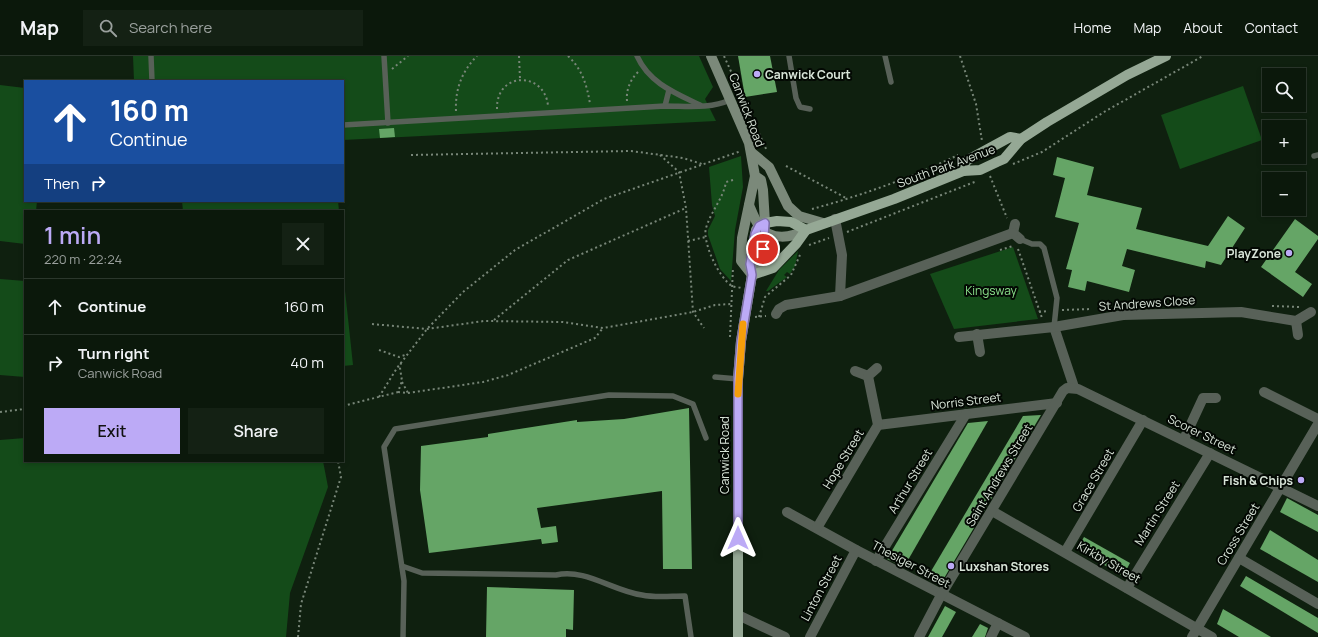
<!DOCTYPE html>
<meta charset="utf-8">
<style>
:root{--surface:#0b180b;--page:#142114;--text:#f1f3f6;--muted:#9aa09d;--line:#2b372c;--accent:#bcaaf6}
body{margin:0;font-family:Manrope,sans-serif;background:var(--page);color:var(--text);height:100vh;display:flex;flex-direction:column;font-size:15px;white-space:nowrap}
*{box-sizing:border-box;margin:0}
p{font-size:13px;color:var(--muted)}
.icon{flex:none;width:22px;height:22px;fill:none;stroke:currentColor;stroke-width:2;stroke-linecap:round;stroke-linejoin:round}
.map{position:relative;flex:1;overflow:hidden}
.details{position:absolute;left:24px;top:154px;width:320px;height:252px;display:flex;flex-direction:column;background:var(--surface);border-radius:0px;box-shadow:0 2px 6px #0003,0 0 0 1px var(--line)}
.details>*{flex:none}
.guide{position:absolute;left:24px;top:24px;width:320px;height:122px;border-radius:0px;box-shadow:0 2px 6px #0003,0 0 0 1px var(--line);background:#1a4fa0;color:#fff;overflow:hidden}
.tools{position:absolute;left:1262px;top:12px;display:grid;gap:8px}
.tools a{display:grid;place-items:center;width:44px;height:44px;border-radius:0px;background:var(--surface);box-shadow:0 2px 6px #0003,0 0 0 1px var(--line);font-size:20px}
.pin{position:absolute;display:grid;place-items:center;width:34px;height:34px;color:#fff;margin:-17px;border:2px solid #fff;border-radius:50%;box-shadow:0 1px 4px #0007}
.me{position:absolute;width:44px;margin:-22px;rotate:0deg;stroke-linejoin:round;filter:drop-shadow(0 0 3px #0008)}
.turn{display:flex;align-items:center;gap:14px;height:84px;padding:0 20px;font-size:18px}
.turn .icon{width:52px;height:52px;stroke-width:2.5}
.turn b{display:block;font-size:28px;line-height:34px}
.then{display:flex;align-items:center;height:38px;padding:0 20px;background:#0003;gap:8px;font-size:15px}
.round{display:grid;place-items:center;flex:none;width:42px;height:42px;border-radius:0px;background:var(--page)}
.summary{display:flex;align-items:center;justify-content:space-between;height:68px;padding:0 20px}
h1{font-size:24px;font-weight:600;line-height:30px;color:var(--accent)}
.button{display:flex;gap:8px;margin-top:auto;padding:8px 20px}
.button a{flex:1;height:46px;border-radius:0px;background:var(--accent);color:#111;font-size:16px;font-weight:600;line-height:46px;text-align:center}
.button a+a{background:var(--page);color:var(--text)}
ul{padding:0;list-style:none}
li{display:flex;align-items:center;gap:12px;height:56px;padding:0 20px;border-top:1px solid var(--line)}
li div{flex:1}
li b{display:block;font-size:15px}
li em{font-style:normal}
header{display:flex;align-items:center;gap:24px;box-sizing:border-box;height:56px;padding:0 20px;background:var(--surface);border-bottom:1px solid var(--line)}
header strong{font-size:19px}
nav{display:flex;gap:22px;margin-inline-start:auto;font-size:14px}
.search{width:280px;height:36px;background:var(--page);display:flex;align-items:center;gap:10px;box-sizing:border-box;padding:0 14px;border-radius:0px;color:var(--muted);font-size:15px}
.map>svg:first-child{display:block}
</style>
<header>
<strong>Map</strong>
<div class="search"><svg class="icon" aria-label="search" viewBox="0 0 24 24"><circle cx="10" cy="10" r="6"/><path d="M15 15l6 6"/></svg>Search here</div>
<nav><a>Home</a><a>Map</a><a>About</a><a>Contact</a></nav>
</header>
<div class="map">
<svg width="1318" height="581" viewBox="0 0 1318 581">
<rect width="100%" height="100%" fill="#0f200f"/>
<g fill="#144b19">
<path d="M133,0H699L713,31L705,43L716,65L343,84V25H134Z"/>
<path d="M0,29L25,32V145H37L36,155H25V188L0,185Z"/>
<path d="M1243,30L1262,84L1180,113L1161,59Z"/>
<path d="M741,100L743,131L735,174L731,225L720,213L708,179V174L715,160L712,149L709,111Z"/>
<path d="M182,145H338L339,155H183Z"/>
<path d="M1013,191L1038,263L954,273L930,218Z"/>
<path d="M798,195L795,210L790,218L787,216L784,219L787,221L768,235H766L779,214Z"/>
<path d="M343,216L353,309L343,310Z"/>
<path d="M0,223L25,225V321L0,319Z"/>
<path d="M25,382V405H323L328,431L290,537L286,581H0V384Z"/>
</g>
<g fill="#65a566">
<path d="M738,0H770L777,36L745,41Z"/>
<path d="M394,72L395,81L380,82L379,73Z"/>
<path d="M1057,101L1094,111L1087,139L1142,152L1136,173L1208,190L1228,160L1245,172L1221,209L1206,205L1205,212L1127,193L1122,210L1135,214L1129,236L1087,225L1085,235L1068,231L1072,214L1066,213L1079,167L1055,161L1065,122L1053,119Z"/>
<path d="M1295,163L1318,180V183L1295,216L1312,228L1303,241L1261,211Z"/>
<path d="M689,352L692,513H663L662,435L537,452L541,472L556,470L558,486L542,488L541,483L429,497L420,434L421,390L488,381V378L577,364V366L624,363Z"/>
<path d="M1041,359L940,529L927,522L1023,360Z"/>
<path d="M988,365L904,511L887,503L968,367Z"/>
<path d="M1287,442L1318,459V476L1280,456Z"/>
<path d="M1270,474L1318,504V526L1260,493Z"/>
<path d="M1084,481L1130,507L1123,520L1077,493Z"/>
<path d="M1246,520L1318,562V577L1240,530Z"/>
<path d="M487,531L574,534L573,574L566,573V581H486Z"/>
<path d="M945,550L956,556L942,581H928Z"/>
<path d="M1223,553L1271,581H1239L1217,568Z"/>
<path d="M980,568L988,572L985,581H972Z"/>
</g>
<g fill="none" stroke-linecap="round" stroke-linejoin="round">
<g stroke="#788678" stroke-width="2" stroke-dasharray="2 3" stroke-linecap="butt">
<path d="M519,0L520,23"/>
<path d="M568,0C582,13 587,29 590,48"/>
<path d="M724,0L767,95"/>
<path d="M960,0L976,48L982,85"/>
<path d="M392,13L408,0"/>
<path d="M627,45C626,34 630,24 638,16"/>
<path d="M497,53C496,15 545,15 548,50"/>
<path d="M456,55C455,33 462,15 477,0"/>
<path d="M411,99L631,95L683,102L702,108"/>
<path d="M660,99L679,116L686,152L693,256L704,272"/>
<path d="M1013,108L1042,96L1104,56L1203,0"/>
<path d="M786,110L846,142"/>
<path d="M990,120L1007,162"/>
<path d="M733,124L726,126C723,143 711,155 706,172C702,186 719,222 732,230C734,231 738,231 741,232"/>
<path d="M812,153C860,140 913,121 958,99"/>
<path d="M847,176L977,125"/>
<path d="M688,185L706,181"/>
<path d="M809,189L829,182"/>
<path d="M1018,193L1042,262"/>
<path d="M1000,194L1013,190"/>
<path d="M1272,250L1300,251"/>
<path d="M1062,254L1092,253"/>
<path d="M1039,256L1048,255"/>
<path d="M755,261L766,260"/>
<path d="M759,261L765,241L791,219L800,199"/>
<path d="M494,264L568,204L686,152"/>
<path d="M372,268L427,273L484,265L563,266L603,272L693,256L715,249L731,248"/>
<path d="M730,281L733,211"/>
<path d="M379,294L399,301L405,299"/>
<path d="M402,326L408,337"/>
<path d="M398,336L408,337L483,326L508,319L595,282L603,272"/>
<path d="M379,341L397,312L427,273L463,236L515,194L604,143L741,95"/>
<path d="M343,350L398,336L402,325L400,312L401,307"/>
<path d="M0,356L25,353"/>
<path d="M298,581L301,548L341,421L338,405"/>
</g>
<g stroke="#586158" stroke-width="5.5">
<path d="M151,0L152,25"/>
<path d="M384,0L388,67"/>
<path d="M637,0C649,27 675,37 700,49"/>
<path d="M789,0L796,42L800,51L810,53"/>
<path d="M885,0L891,26"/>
<path d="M665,50L669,34"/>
<path d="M343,69L665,50C687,50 710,53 730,44"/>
<path d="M1314,100L1318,99"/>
<path d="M1020,183L1032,188H1040L1044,192L1057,242L1054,271"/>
<path d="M715,321L738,323"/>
<path d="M402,510L422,517L556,519C585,512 613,535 642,539C655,542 671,540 685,540L691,581"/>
<path d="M403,581L404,525L384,391L395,373L609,339L673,340L693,348L706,382"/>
</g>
<g stroke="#586158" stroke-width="10">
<path d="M835,163L842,199L840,240"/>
<path d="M1015,168L1013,177L1020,183"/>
<path d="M776,258L779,253L786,249L840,240L1013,177"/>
<path d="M1296,265L1298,279"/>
<path d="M1054,271L1074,331"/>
<path d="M977,278L980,296"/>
<path d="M959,281L1054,271L1123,259L1241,256L1296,265L1311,256"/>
<path d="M855,315L868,320"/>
<path d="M1264,336L1318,363"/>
<path d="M878,369L1057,347"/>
<path d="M1184,383L1203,342H1216"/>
<path d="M992,455L1212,581"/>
<path d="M787,456L856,494L1025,581"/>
<path d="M817,472L878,369L868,320L877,312"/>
<path d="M1065,496L1143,364"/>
<path d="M1239,502L1318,548"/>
<path d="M876,505L966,358"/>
<path d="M1127,532L1210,397"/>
<path d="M738,559L785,581"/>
<path d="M810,581L856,494"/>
<path d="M919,581L941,539L1063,335L1067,332L1078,333L1318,450"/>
<path d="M991,581L998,567"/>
<path d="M1192,581L1318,368"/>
</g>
<g stroke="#7b897a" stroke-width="10">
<path d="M711,0L749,87L755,120L742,182L741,205L752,219L760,208L765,167L763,134L761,124L755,120"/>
<path d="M751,96L769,111L788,150L799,160L823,167"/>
<path d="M749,149C752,156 755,164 759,170C771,185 791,182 806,174"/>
</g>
<g stroke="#95a895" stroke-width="10">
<path d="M963,115L966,105L1010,81L1021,83"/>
<path d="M806,174L894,143L963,115L980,114L997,106L1004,103L1021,83L1047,66L1127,19L1166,0"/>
<path d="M752,219L773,212L796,188L806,174"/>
<path d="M738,581V323L741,285L752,219L750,208L756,174L759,170L765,167L777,165L791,166L806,174"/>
</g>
</g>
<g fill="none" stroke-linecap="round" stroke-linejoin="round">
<g stroke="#7a6ea0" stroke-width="10">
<path id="route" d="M738,482V323L741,285L752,219L750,208L755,178L759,170L765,167L763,193"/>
</g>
<use href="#route" stroke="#bcaaf6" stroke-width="7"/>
<path stroke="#f59e0b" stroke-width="7" d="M738,338L743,268"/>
</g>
<g fill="#bcaaf6" stroke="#030803" stroke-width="1.5">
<circle cx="757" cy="18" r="4"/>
<circle cx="1289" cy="197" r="4"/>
<circle cx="1301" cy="424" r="4"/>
<circle cx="951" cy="510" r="4"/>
</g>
<g text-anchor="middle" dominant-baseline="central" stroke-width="4" stroke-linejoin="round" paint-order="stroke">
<g font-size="12" font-weight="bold" fill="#d8e4d8" stroke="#030803" text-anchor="start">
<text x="765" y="18">Canwick Court</text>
<text x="1281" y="197" text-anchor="end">PlayZone</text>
<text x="1293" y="424" text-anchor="end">Fish &amp; Chips</text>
<text x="959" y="510">Luxshan Stores</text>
</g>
<g font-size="12" fill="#d8e4d8" stroke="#030803">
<text transform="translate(747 54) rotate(69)">Canwick Road</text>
<text transform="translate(946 110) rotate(-20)">South Park Avenue</text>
<text transform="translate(1147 247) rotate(-4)">St Andrews Close</text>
<text transform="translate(966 345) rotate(-7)">Norris Street</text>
<text transform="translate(1202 378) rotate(26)">Scorer Street</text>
<text transform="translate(724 399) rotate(-90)">Canwick Road</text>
<text transform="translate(843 403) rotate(-59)">Hope Street</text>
<text transform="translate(999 419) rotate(-59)">Saint Andrews Street</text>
<text transform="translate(1093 424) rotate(-60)">Grace Street</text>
<text transform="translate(910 425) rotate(-59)">Arthur Street</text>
<text transform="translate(1157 457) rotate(-58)">Martin Street</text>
<text transform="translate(1238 478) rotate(-59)">Cross Street</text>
<text transform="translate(1109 506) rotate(30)">Kirkby Street</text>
<text transform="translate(911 508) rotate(28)">Thesiger Street</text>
<text transform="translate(821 532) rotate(-62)">Linton Street</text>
</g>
<g font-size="12" fill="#8ae08b" stroke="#030803">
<text x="991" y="234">Kingsway</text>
</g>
</g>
</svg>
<div class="tools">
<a><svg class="icon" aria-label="search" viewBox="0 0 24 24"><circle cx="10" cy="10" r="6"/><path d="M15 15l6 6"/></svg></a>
<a>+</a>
<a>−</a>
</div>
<div class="pin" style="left:763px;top:193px;background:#d93025"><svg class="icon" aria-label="arrive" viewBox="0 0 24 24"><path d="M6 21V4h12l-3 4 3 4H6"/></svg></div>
<svg class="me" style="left:738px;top:482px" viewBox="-20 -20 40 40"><path d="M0-17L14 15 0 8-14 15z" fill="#bcaaf6" stroke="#fff" stroke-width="4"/></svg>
<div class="guide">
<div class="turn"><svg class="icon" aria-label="ahead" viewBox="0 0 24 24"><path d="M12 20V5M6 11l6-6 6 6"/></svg><div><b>160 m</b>Continue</div></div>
<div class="then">Then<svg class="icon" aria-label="right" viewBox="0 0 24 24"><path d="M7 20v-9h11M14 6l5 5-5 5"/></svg></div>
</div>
<section class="details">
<div class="summary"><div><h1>1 min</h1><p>220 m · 22:24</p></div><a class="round"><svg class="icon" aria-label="close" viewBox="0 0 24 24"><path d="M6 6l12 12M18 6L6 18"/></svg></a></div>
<ul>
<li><svg class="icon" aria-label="ahead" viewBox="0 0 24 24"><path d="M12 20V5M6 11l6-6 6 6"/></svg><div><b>Continue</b></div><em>160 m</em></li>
<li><svg class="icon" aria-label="right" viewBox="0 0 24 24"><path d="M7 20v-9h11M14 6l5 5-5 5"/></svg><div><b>Turn right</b><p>Canwick Road</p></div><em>40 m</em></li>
</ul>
<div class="button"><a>Exit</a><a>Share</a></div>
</section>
</div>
